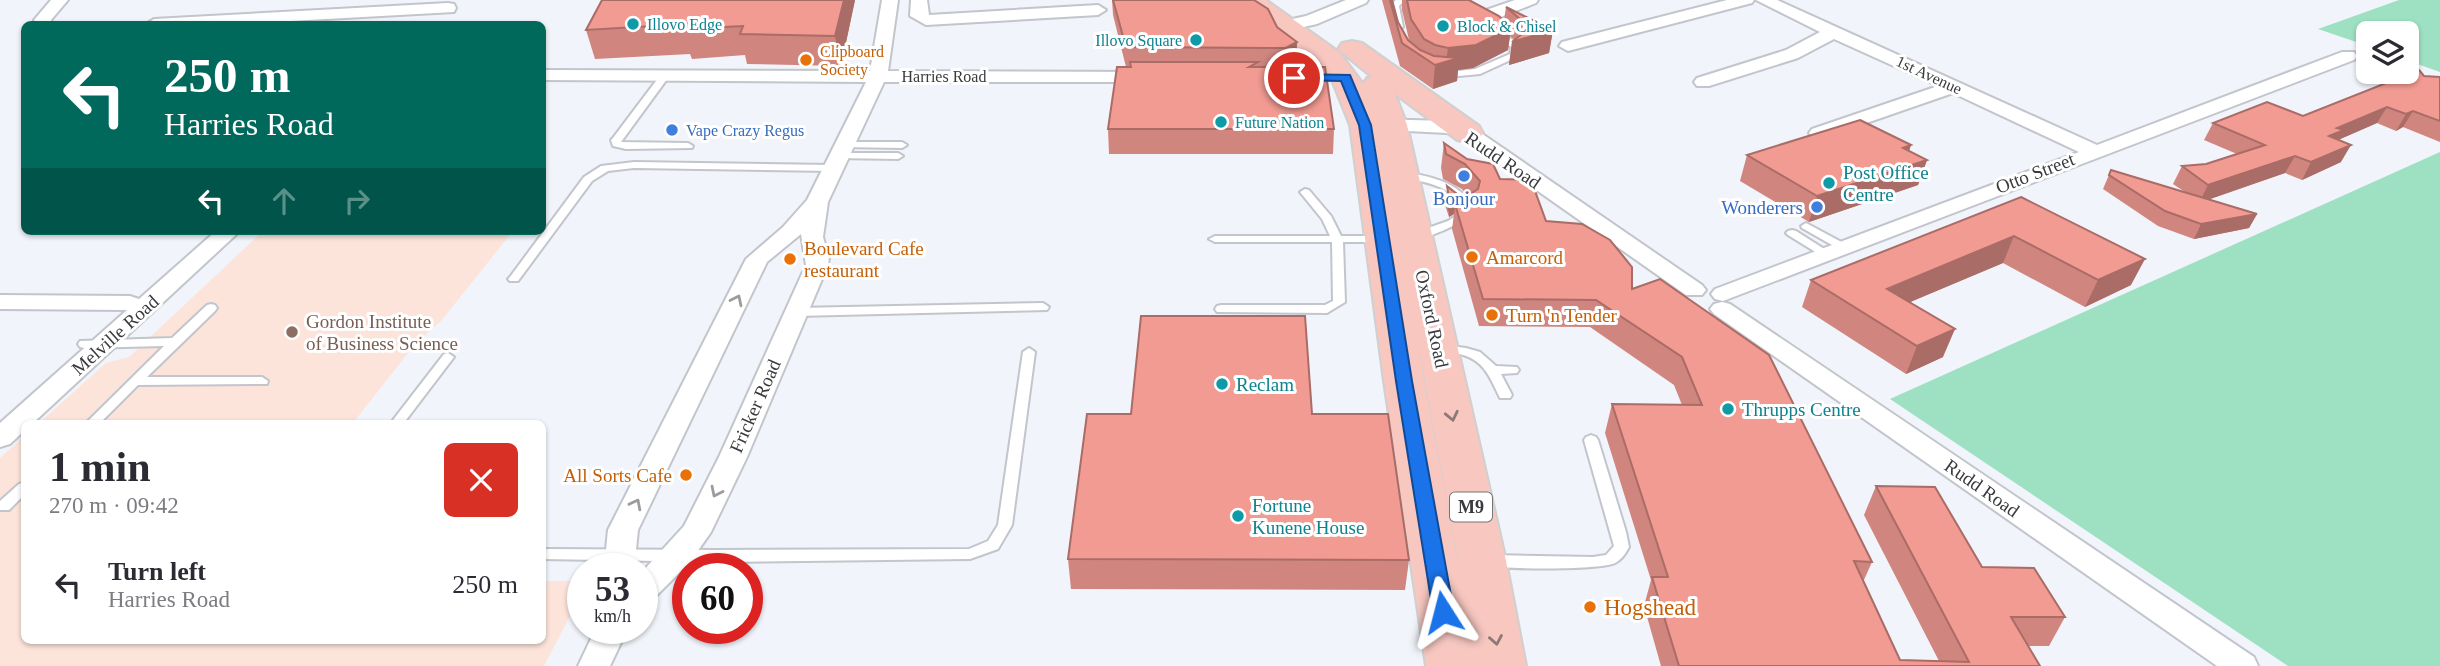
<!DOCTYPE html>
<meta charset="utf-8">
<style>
:root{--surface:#fff;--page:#f2f2f3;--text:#2b2b33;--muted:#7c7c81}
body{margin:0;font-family:"Times New Roman",serif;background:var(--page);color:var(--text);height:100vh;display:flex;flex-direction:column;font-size:26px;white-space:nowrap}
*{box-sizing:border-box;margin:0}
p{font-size:23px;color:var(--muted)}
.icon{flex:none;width:38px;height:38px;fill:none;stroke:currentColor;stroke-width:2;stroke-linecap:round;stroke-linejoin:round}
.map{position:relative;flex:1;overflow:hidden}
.drawer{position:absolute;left:21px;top:420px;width:525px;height:224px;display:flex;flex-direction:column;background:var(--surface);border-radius:10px;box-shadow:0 2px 5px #0004}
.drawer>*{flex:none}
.banner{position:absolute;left:21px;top:21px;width:525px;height:214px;border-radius:10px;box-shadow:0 2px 5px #0004;background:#00695c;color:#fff;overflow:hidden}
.fabs{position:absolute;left:2356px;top:21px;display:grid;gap:14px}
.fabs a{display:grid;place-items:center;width:63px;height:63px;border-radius:10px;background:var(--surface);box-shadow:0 2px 5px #0004;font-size:35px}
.speed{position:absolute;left:567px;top:553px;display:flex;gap:14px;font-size:35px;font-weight:700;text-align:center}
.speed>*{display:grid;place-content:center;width:91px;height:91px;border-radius:50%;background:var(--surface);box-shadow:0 2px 5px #0004;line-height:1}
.speed small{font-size:18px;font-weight:400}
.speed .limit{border:10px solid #d22;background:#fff;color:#111}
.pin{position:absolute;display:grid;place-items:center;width:60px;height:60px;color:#fff;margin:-30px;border:4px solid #fff;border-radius:50%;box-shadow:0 2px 7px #0007}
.me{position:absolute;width:77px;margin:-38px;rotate:351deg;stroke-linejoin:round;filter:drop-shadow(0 0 5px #0008)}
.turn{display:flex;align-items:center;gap:24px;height:147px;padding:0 28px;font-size:32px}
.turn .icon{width:91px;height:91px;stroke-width:2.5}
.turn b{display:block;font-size:49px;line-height:60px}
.lanes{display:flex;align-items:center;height:66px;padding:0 28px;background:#0003;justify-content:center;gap:35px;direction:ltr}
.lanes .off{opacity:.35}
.round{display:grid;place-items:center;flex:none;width:74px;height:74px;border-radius:10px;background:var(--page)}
.headline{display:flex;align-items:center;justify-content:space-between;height:119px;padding:0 28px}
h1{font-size:42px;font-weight:600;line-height:52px}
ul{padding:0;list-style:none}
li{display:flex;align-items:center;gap:21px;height:91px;padding:0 28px}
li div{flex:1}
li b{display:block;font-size:26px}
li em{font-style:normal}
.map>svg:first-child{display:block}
</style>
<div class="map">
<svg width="2440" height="666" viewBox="0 0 2440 666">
<rect width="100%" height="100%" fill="#f1f4fa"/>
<g fill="#fce4da">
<path d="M263,231H513L441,321L415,344L353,423L38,424L106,363L129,357Z"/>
<path d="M24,436V640H542L543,581H583V591L544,666H0V458Z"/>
</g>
<g fill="#9de1c2">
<path d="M2399,0H2440V72L2406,60V33H2368V46L2318,29Z"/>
<path d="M2440,152V666H2288L1890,399Z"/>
</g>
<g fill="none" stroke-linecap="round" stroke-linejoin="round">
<g stroke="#c2c5cb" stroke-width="4">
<g id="lane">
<path d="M1396,0H1405L1399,6L1403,27L1399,30L1395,27L1391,5Z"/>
<path d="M1493,30H1499L1518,44L1517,57L1480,74L1438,78V74L1441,73L1475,69L1510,54L1511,47L1493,34Z"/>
<path d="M665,72L670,75L621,142L688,143L693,146L692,148L626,149L613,146L611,140L613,138L662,73Z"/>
<path d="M844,142H902L907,145L902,148L840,147V143Z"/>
<path d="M839,153H898L903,156L898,159L835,158L834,156Z"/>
<path d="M634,162L833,165L838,168L833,171L634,168L608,171L592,181L518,281H510L508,279L510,277L584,177L601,166Z"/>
<path d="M1405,172C1433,177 1457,182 1474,206L1473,212C1461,224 1428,240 1411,238L1409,236L1411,234L1448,221L1463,211L1464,206C1448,185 1425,182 1401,177V173Z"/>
<path d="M1305,189L1309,190L1331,216L1341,236H1380L1386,239L1380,242H1343L1345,302L1327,313L1217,312L1215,309L1217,306L1221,305H1325L1333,301L1332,242H1215L1209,239L1215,236H1330L1322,219L1300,192Z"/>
<path d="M1806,223L1847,245L1849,247L1843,250L1839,249L1802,228L1801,226Z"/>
<path d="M1792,230L1796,231L1832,254L1826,257L1822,256L1788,235L1786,233L1788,231Z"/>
<path d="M1043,303L1049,307L1047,310L797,316L791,312L797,308Z"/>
<path d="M211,304L215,305L217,308L215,311L147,377H262L268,381L267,384L138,385L99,424H85L164,346L84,348L80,347L78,344L80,341L172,338L207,305Z"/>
<path d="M1444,345L1466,348L1480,352L1496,366L1517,367L1519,370L1517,373L1501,374L1512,395L1510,398H1500C1491,380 1485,361 1463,355C1455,352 1447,353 1440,352L1438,349L1440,346Z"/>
<path d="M1029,348L1035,352L1012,525L998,549L970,559L716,562L542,559V549L716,550L969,549L988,541L998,525L1023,352Z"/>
<path d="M448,353L454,357L403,424H390L444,354Z"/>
<path d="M1591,435L1596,437L1598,440L1626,532L1629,547C1626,553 1621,560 1615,563C1601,570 1503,570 1487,565L1484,561L1487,557L1492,555L1593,557L1606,555L1614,546L1584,440L1586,437Z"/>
<path d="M24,482V495L9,510H0V501L19,484Z"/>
</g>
</g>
<g stroke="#c2c5cb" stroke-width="4">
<g id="street">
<path d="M51,0H68L51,20L53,24H37L34,20Z"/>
<path d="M882,0H898L888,71L1149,72L1158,77L1149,82H884L828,202L823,237L829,258L828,265L747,457L711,532L690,562L653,599L642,603V572L684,526L719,457L806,265L801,234L767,262L638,530L634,569H604L608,530L746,259L783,227L807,200L866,82L542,80V70L870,71Z"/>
<path d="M911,0H927L929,15L1098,5L1106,10L1098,15L926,25L910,16Z"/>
<path d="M1346,0H1368L1366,3L1317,24L1285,31L1277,26L1279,22L1306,16Z"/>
<path d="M1515,0H1538L1536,3L1498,18L1492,19L1484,14L1486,10Z"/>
<path d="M1727,0H1754L1752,3L1568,51L1559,46L1562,42Z"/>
<path d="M1756,0H1777L2097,145L2342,52H2354L2357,56L2354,60L1723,301L1715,299L1711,294L1715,289L2079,152L1953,93L1826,137H1812L1809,133L1812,129L1938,86L1834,39L1798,58L1709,86H1697L1694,82L1697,78L1786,50L1820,32Z"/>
<path d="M448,3L454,4L456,8L454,12L238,24H146L154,19Z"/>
<path d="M1374,119L1448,121L1475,129L1702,285L1706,290L1702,295H1686L1461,137L1447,133L1367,129L1364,125Z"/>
<path d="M216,231H240L32,424H24V431L10,444L0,447V423L127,310L0,309V295L130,296L139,299Z"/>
<path d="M1722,302L1730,304L2254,657L2258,666H2217L1714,314L1710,309L1714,304Z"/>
<path d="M596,628H628L610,666H578Z"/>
</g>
</g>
<g stroke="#cfd0d0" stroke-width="4">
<path id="primary" d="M1236,0H1266L1340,53L1363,84L1367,78L1372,77L1338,49L1342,43L1352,41L1362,43L1479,126L1483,133L1479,140L1468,142L1457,140L1395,94L1407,125L1506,561L1526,666H1426L1384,381L1350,125L1332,80L1320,65ZM1419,349L1458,561L1460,573L1424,381Z"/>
</g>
<use href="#lane" fill="#fff" fill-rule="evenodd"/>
<use href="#street" fill="#fff" fill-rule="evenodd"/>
<use href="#primary" fill="#f7c7c0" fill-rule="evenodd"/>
</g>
<g fill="#d0857e">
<path d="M855,0L841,66L747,64L745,55L692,59L690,54L595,59L586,30Z"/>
<path d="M1112,0H1254L1277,27L1297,42L1296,64L1291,67L1334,129L1333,154H1109L1108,129L1126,67L1113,15Z"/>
<path d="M1382,0H1393L1398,22L1409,40L1402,10V0H1469L1504,20L1506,7L1553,30L1549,53L1509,65L1512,42L1515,40L1510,36L1508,50L1473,68L1458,70L1457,81L1433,89L1400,66Z"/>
<path d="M2440,77V142L2403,127L2396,131L2377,123L2338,140L2341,162L2302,180L2285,173L2209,199L2257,214L2249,228L2194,239L2158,226L2103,189L2111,170L2185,192L2173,184L2182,166L2206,164L2237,154L2204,140L2213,123L2303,116Z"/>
<path d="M1444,143L1467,159L1500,179L1546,221L1632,289L1872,562L1863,582L1900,660L1939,661L1864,515L1876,486L1982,567L2065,617L2049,646H2028L2040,666H1661L1644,606L1651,580L1605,433L1612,404L1682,405L1674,385L1590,327L1479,326L1452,229L1454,214L1449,217L1445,205L1446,197H1447V186L1460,200L1467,196L1462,189L1443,179L1441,168Z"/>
<path d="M1911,145L1909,151L1927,160L1918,185L1809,222L1740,181L1747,155Z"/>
<path d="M2021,197L2131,285L2085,307L2003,263L1910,302L1943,357L1906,374L1802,307L1811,280Z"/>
<path d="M1312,414L1409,560L1405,590L1071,589L1068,559Z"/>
</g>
<g fill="#a96c66">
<path d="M844,0H855L841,66L835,36Z"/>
<path d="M1511,28L1508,50L1473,68L1458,70L1457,81L1433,89L1435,65L1446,62L1448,48Z"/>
<path d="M1553,30L1549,53L1509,65L1512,42Z"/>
<path d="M1297,42L1296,64L1285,70L1286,48Z"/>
<path d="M2387,107L2377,123L2338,140L2329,136L2337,128Z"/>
<path d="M2413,111L2403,127L2396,131L2406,114Z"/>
<path d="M1911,145L1903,168L1927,160L1918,185L1809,222L1817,196L1903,148Z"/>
<path d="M2351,145L2341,162L2302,180L2311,162Z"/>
<path d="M2295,156L2285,173L2199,203L2208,185Z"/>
<path d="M1455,207L1454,214L1449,217V210Z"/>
<path d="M2257,214L2249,228L2194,239L2201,224Z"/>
<path d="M2014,236L2003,263L1877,316L1887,289Z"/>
<path d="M2145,259L2131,285L2085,307L2098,280Z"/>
<path d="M1955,329L1943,357L1906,374L1917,346Z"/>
</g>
<g fill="#f29b92" stroke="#a96c66" stroke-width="2">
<path d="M602,0H844L835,36L740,34L743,26L684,29L686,24L586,30Z"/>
<path d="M1113,0H1254L1268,9L1277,27L1297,42L1286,48L1126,47Z"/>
<path d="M1390,0H1392L1398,22L1408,40L1420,50L1434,56L1459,58L1435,65L1402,43Z"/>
<path d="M1407,0H1469L1499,16L1511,28L1476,45L1448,48L1435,45L1424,39L1411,19Z"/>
<path d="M1506,7L1553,30L1512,42L1527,30L1521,20Z"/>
<path d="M1130,62H1258L1249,67H1325L1334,129H1108L1117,67H1131Z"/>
<path d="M2419,70L2424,76L2440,77V121L2413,111L2406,114L2387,107L2337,128L2344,130L2329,136L2351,145L2311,162L2295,156L2208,185L2182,166L2206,164L2265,145L2213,123L2267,102L2303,116Z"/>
<path d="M1860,120L1911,145L1903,148L1927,160L1817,196L1747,155Z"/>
<path d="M1444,143L1467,159L1493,164L1500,179L1531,180L1546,221L1582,224L1610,240L1632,267V289L1660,279L1769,355L1872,562L1854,561L1900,660L1969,662L1876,486L1935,487L1982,567L2034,568L2065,617H2011L2040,666H1679L1652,577H1668L1612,404L1702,405L1682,357L1596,300L1483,299L1455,204L1478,189L1480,181L1465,164L1446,154Z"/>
<path d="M2111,170L2257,214L2201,224L2165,211L2109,175Z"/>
<path d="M1447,186L1457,194L1460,200L1455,204V207L1449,210L1446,197H1449Z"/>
<path d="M2021,197L2145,259L2098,280L2014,236L1887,289L1955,329L1917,346L1811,280Z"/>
<path d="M1141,316H1305L1312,414H1388L1409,560L1068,559L1087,414H1131Z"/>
</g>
<defs><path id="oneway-chevron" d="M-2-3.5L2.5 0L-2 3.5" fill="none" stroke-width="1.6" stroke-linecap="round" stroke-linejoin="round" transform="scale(1.75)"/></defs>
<g stroke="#9c9c9e">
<use href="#oneway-chevron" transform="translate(737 300) rotate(-64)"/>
<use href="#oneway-chevron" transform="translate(716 492) rotate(116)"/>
<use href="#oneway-chevron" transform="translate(636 504) rotate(-63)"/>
</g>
<g stroke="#8e7978">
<use href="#oneway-chevron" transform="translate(1452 416) rotate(78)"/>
<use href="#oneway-chevron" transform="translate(1496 640) rotate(80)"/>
</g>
<path fill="#1a73e8" stroke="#114b97" stroke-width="2" d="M1294,74L1350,75L1371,125L1412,381L1454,612L1451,617L1443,620L1436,617L1433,612L1396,381L1359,125L1341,81L1290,80V75Z"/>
<g fill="#0f9aa8" stroke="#fff" stroke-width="2.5">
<circle cx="633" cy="24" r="7"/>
<circle cx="1443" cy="26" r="7"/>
<circle cx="1196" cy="40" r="7"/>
<circle cx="1221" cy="122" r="7"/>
<circle cx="1829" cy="183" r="7"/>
<circle cx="1222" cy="384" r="7"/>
<circle cx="1728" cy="409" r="7"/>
<circle cx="1238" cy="516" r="7"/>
</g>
<g fill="#e8710a" stroke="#fff" stroke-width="2.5">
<circle cx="806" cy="60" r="7"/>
<circle cx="1472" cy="257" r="7"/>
<circle cx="790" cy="259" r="7"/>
<circle cx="1492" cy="315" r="7"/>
<circle cx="686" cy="475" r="7"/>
<circle cx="1590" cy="607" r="7"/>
</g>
<g fill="#3f7fe0" stroke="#fff" stroke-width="2.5">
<circle cx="672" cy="130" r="7"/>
<circle cx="1464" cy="176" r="7"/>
<circle cx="1817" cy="207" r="7"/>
</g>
<circle fill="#8d6e63" stroke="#fff" stroke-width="2.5" cx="292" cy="332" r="7"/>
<g text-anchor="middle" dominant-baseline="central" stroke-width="6" stroke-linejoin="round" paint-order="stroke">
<g font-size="16" fill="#0d838f" stroke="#fff" text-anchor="start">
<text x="647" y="24">Illovo Edge</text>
<text x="1457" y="26">Block &amp; Chisel</text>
<text x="1182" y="40" text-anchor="end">Illovo Square</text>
<text x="1235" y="122">Future Nation</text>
</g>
<g font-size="16" fill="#c56008" stroke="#fff" text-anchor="start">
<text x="820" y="51">Clipboard<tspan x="820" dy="18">Society</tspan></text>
</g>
<g font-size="16" fill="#393a3d" stroke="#fff">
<text transform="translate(1929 75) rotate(25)">1st Avenue</text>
<text x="944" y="76">Harries Road</text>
</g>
<g font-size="16" fill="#366cbe" stroke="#fff" text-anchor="start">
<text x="686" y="130">Vape Crazy Regus</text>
</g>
<rect fill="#fff" stroke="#747577" stroke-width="2" x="1450" y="492.5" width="42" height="29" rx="5"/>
<g font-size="18" font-weight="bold" fill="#393a3d">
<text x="1471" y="507">M9</text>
</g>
<g font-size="19" fill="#393a3d" stroke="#fff">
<text transform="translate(1503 160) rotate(34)">Rudd Road</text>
<text transform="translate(2035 173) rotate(-21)">Otto Street</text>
<text transform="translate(1432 319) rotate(78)">Oxford Road</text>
<text transform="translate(115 335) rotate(-42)">Melville Road</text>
<text transform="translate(755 406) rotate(-66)">Fricker Road</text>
<text transform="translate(1982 488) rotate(35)">Rudd Road</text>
</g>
<g font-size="19" fill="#0d838f" stroke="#fff" text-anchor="start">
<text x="1843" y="172">Post Office<tspan x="1843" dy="22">Centre</tspan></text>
<text x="1236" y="384">Reclam</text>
<text x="1742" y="409">Thrupps Centre</text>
<text x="1252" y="505">Fortune<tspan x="1252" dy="22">Kunene House</tspan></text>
</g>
<g font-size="19" fill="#366cbe" stroke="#fff">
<text x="1464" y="198">Bonjour</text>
<text x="1803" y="207" text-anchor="end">Wonderers</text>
</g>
<g font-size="19" fill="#c56008" stroke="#fff" text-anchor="start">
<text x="804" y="248">Boulevard Cafe<tspan x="804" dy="22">restaurant</tspan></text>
<text x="1486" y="257">Amarcord</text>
<text x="1506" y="315">Turn 'n Tender</text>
<text x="672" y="475" text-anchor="end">All Sorts Cafe</text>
</g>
<g font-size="19" fill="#785e54" stroke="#fff" text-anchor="start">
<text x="306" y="321">Gordon Institute<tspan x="306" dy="22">of Business Science</tspan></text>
</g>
<g font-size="23" fill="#c56008" stroke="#fff" text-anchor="start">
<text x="1604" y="607">Hogshead</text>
</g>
</g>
</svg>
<div class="fabs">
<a><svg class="icon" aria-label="layers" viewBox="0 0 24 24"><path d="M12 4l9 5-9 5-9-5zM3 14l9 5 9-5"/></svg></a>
</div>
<div class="speed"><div>53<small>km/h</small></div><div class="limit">60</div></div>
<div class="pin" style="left:1294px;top:78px;background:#d93025"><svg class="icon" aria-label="arrive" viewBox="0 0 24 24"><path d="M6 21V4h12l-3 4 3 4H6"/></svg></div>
<svg class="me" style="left:1443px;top:612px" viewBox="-20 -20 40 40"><path d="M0-17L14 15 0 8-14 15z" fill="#1a73e8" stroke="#fff" stroke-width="4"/></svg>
<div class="banner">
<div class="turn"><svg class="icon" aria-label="left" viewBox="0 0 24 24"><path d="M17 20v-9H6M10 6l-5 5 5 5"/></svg><div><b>250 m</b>Harries Road</div></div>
<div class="lanes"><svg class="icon" aria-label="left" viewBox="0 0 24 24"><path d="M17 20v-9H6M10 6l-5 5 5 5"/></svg><svg class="icon off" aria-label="ahead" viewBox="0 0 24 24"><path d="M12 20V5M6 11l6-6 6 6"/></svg><svg class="icon off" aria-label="right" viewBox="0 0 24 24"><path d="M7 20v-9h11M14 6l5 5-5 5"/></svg></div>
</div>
<section class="drawer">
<div class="headline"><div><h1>1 min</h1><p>270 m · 09:42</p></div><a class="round" style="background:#d93025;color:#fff"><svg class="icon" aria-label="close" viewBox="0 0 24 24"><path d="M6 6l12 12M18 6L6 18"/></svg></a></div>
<ul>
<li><svg class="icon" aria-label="left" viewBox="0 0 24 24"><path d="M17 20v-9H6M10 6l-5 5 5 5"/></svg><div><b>Turn left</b><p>Harries Road</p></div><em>250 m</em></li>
</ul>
</section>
</div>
